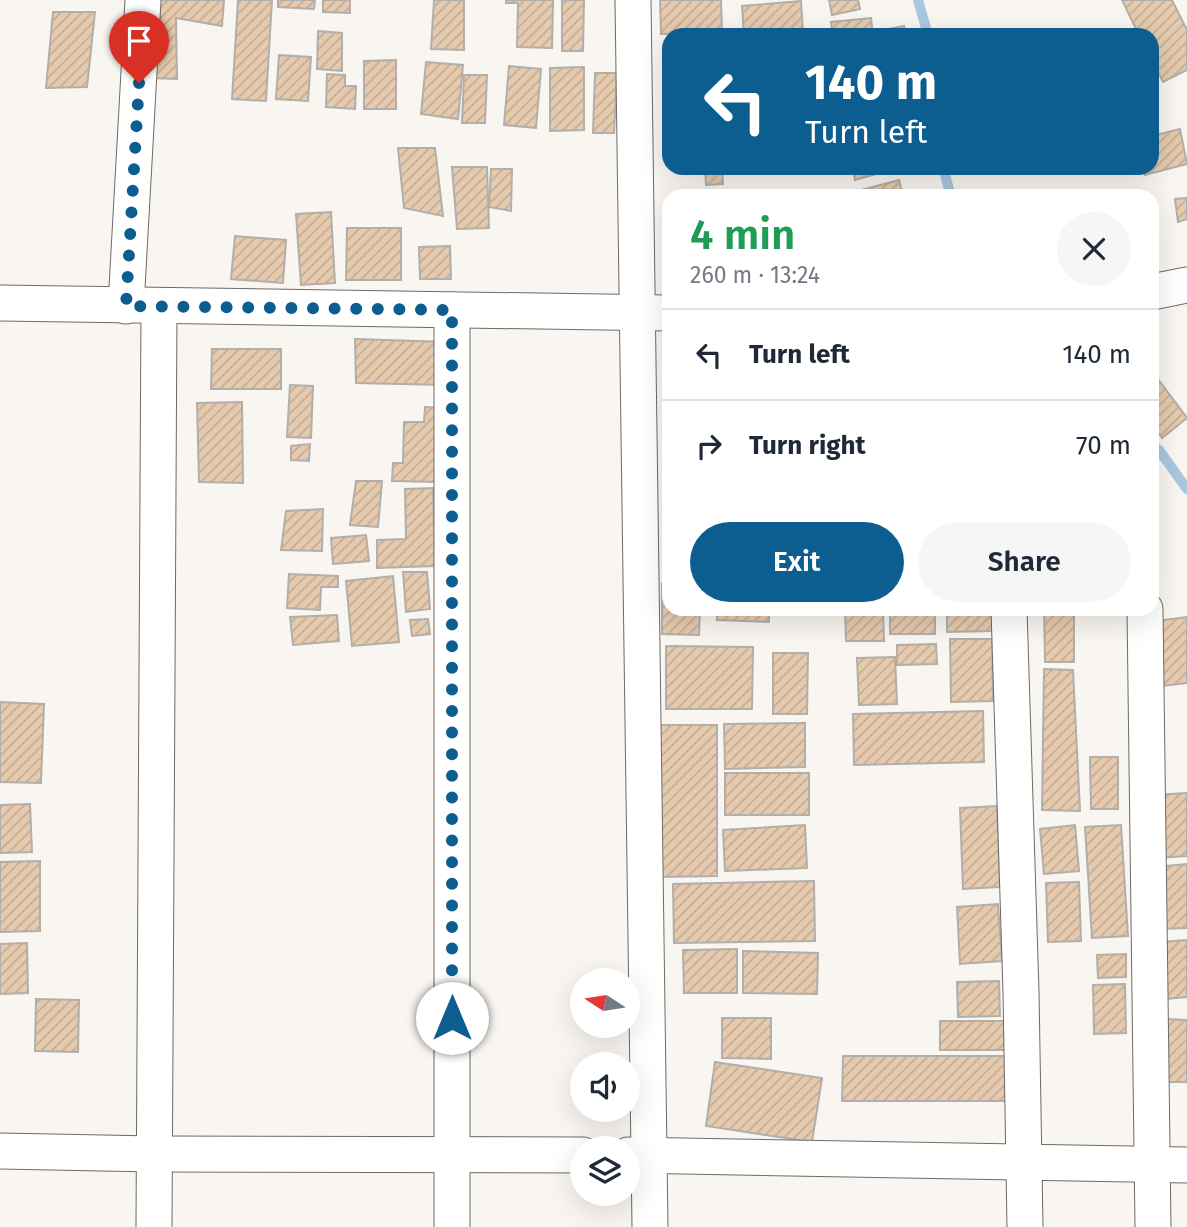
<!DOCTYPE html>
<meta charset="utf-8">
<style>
:root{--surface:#fff;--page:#f6f6f7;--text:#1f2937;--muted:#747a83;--line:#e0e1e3;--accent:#0d5e90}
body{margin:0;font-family:"Fira Sans",sans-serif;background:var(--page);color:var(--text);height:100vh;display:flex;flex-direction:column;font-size:26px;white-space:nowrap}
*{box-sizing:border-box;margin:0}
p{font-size:23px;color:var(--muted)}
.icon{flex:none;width:38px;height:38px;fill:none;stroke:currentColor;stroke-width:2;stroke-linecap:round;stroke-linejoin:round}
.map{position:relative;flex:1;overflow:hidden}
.panel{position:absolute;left:662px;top:189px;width:497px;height:427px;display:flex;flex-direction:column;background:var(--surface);border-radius:21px;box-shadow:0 7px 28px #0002}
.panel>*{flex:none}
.top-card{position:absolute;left:662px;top:28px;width:497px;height:147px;border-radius:21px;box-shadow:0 7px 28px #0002;background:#0d5e90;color:#fff;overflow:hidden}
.needle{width:46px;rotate:282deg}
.buttons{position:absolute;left:570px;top:968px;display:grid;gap:14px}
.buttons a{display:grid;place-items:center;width:70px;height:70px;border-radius:50%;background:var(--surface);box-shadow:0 7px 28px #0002;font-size:35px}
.pin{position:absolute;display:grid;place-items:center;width:60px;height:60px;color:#fff;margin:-72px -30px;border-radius:50% 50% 50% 0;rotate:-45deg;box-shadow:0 0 7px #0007}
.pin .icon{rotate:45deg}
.me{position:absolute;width:77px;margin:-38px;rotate:0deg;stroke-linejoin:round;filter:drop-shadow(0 0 5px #0008)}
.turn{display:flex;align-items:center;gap:24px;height:147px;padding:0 28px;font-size:32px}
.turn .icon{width:91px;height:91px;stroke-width:2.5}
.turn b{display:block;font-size:49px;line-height:60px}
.round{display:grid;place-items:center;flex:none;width:74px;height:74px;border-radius:37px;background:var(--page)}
.overview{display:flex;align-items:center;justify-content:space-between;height:119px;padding:0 28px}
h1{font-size:42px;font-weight:600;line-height:52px;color:#1e9e55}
.action{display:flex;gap:14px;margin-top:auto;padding:14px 28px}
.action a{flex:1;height:80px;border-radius:42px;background:var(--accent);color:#fff;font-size:28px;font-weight:600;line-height:80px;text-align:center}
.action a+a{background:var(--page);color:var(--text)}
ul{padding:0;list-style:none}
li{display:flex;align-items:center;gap:21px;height:91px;padding:0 28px;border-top:2px solid var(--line)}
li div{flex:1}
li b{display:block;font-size:26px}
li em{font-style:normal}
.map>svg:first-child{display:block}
</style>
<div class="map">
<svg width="1187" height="1227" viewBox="0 0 1187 1227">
<defs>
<pattern id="building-hatch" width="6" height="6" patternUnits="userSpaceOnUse" patternTransform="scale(1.75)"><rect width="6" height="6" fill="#e5caae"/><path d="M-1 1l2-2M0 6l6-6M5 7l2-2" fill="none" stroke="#c4ad95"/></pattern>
</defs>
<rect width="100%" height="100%" fill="#f9f5f0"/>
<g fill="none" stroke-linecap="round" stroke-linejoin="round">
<g stroke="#a9c7e0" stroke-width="10">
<path d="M918,0L928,35"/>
<path d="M943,168L951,196"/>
<path d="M1152,445L1159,450L1187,489"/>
</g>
</g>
<g fill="url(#building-hatch)" stroke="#b2aeaa" stroke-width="2">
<path d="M156,0H224L222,26L176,18L177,79L152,78Z"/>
<path d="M238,0H272L266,101L232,99Z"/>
<path d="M278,0H315L314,9L278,7Z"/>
<path d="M323,0H350V13L323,12Z"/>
<path d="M434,0H464V50L431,49Z"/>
<path d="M506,0H553L552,48L517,47L518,3H506Z"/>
<path d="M562,0H584L583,51H562Z"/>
<path d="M660,0H721L722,33L661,34Z"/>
<path d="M829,0H858L860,9L832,15Z"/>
<path d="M1122,0H1172L1187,30V70L1163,82L1152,59V35H1139Z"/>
<path d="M801,1L803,33L744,35L742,6Z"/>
<path d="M53,12H95L87,87L46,88Z"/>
<path d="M871,18L873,35H833L831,22Z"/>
<path d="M904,26L907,35H878V31Z"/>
<path d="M318,31L342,33V71L317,69Z"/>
<path d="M279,55L311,57L308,101L276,99Z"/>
<path d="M396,60V109H364V61Z"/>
<path d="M426,62L463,65L458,119L421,114Z"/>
<path d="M509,66L541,69L536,128L504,125Z"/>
<path d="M584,67V130L550,131V68Z"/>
<path d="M595,73H617L614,133H593Z"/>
<path d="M327,74L345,75V86H356L355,109L326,107Z"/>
<path d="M464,75H487L485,123H462Z"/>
<path d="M1180,129L1187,164L1145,175L1146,168H1152V136Z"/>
<path d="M398,148H435L443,216L404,208Z"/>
<path d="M452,167H487L489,228L457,229Z"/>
<path d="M705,168H722L723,184L706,185Z"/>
<path d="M853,168H894V169L855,180Z"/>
<path d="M491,169H512L511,211L489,207Z"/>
<path d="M899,180L903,196H851L850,193Z"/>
<path d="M1187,198V219L1178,222L1175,199Z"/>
<path d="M331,212L335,283L301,285L296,214Z"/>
<path d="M347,228H401V280H346Z"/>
<path d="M235,236L286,240L283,283L231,279Z"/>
<path d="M450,246L451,279H420L419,247Z"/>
<path d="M355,339L445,342V385L356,383Z"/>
<path d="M212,349H281V389H211Z"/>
<path d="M1152,371L1187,418L1162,438L1152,424Z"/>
<path d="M290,385L313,386L311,438L287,437Z"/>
<path d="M242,402L243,483L199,482L197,403Z"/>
<path d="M425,407L443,408L442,482L392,481L393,463H403L404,422H424Z"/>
<path d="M310,444L309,461L291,460V446Z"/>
<path d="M356,481H382L378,527L350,525Z"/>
<path d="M433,488L435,566L377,568V540L406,539L405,489Z"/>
<path d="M323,509L322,551L281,550L286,511Z"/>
<path d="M665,509H668V546H666Z"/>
<path d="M366,535L369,561L333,564L331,538Z"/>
<path d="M403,572H427L430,609L406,612Z"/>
<path d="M289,574L338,576V587H321L320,610L287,608Z"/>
<path d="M393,576L399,642L352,646L346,581Z"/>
<path d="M662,584H668V609H700L699,635L662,634Z"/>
<path d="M717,609H769V622L717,620Z"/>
<path d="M845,609H883L884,641H846Z"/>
<rect x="890" y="609" width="45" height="25"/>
<path d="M947,609H992V631L947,632Z"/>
<path d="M1044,609H1074V662H1045Z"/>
<path d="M337,615L339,641L293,645L290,617Z"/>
<path d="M1187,617V683L1163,686L1155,621Z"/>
<path d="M428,619L430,634L412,636L410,620Z"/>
<path d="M950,639H992L993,701L951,702Z"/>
<path d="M936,644L937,664L897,665V645Z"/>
<path d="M666,646L753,647L752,709H666Z"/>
<path d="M773,653H808L807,714H773Z"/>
<path d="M895,657L897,704L859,705L857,658Z"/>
<path d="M1044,669L1073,670L1080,811L1042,810Z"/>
<path d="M0,702L44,704L41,783L0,782Z"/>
<path d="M983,711L984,762L854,765L853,714Z"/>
<path d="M805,723V767L725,769L724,724Z"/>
<path d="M659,725H717V876L659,877Z"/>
<path d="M1090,757H1118V809H1091Z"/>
<rect x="725" y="773" width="84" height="42"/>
<path d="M1187,793V856L1157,858L1153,795Z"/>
<path d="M30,804L32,852L0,853V805Z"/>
<path d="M997,806L1000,887L963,889L960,808Z"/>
<path d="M805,825L807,868L725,871L723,830Z"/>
<path d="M1075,825L1079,871L1044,874L1040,829Z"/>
<path d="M1121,825L1128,936L1092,938L1085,827Z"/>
<path d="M40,861V931L0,932V862Z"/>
<path d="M1187,864V928L1160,929L1156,867Z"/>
<path d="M814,881L815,941L674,943L673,884Z"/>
<path d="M1079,882L1081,941L1048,942L1046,883Z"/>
<path d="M998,904L1002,961L960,964L957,907Z"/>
<path d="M1187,940V997L1166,999L1161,942Z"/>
<path d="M27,943L28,993L0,994V944Z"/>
<path d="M737,949V993H684L683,950Z"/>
<path d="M743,951L818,953L817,994L743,993Z"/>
<path d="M1126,954V977L1098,978L1097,955Z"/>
<path d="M999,981L1000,1016L958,1017L957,982Z"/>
<path d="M1125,984L1126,1033L1094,1034L1093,985Z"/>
<path d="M36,999L79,1000L78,1052L35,1051Z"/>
<path d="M722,1018H771V1059L722,1058Z"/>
<path d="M1167,1019L1187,1020V1082H1167Z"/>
<rect x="940" y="1021" width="66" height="29"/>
<path d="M843,1056H1006V1101H842Z"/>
<path d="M715,1062L822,1078L812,1142L706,1126Z"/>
</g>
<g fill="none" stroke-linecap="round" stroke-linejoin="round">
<g stroke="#6e6a66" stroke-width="37">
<g id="street">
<path d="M633,0L650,1227"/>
<path d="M1152,292L1187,285"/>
<path d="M0,303L668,313"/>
<path d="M126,306L143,0"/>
<path d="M1009,609L1021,992L1025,1227"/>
<path d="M1145,609L1153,1227"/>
<path d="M0,1151L154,1154L583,1155"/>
<path d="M628,1155L1187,1165"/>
<path d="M154,1227L159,307"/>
<path d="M452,1227V310"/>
</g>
</g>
<use href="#street" stroke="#fff" stroke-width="35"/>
</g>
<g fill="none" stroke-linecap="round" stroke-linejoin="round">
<path stroke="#0d5e90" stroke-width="12" stroke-dasharray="0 21.6" d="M139,83L126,306L452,310V1018"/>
</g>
</svg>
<div class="buttons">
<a><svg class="needle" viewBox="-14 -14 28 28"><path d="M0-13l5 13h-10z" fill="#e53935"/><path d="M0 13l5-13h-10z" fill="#747a83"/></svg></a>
<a><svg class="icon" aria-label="sound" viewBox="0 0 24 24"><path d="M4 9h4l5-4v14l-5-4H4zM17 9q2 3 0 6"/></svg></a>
<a><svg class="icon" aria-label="layers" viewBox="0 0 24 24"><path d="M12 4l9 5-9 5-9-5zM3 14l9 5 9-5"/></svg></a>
</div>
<div class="pin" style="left:139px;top:83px;background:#d93025"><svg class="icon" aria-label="arrive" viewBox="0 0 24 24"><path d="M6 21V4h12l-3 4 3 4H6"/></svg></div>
<svg class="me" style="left:452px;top:1018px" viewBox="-20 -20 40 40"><circle r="19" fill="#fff"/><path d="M0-13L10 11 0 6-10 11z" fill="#0d5e90"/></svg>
<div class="top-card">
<div class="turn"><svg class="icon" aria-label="left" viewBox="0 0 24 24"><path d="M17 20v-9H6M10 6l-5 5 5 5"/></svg><div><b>140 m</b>Turn left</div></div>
</div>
<section class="panel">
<div class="overview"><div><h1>4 min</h1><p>260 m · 13:24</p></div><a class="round"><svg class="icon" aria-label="close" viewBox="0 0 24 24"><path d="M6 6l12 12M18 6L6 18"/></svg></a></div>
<ul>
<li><svg class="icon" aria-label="left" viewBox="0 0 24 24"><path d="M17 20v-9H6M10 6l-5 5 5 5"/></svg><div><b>Turn left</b></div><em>140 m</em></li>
<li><svg class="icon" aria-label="right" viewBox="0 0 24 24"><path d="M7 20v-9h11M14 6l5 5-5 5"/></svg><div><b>Turn right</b></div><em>70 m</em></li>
</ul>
<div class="action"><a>Exit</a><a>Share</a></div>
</section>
</div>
